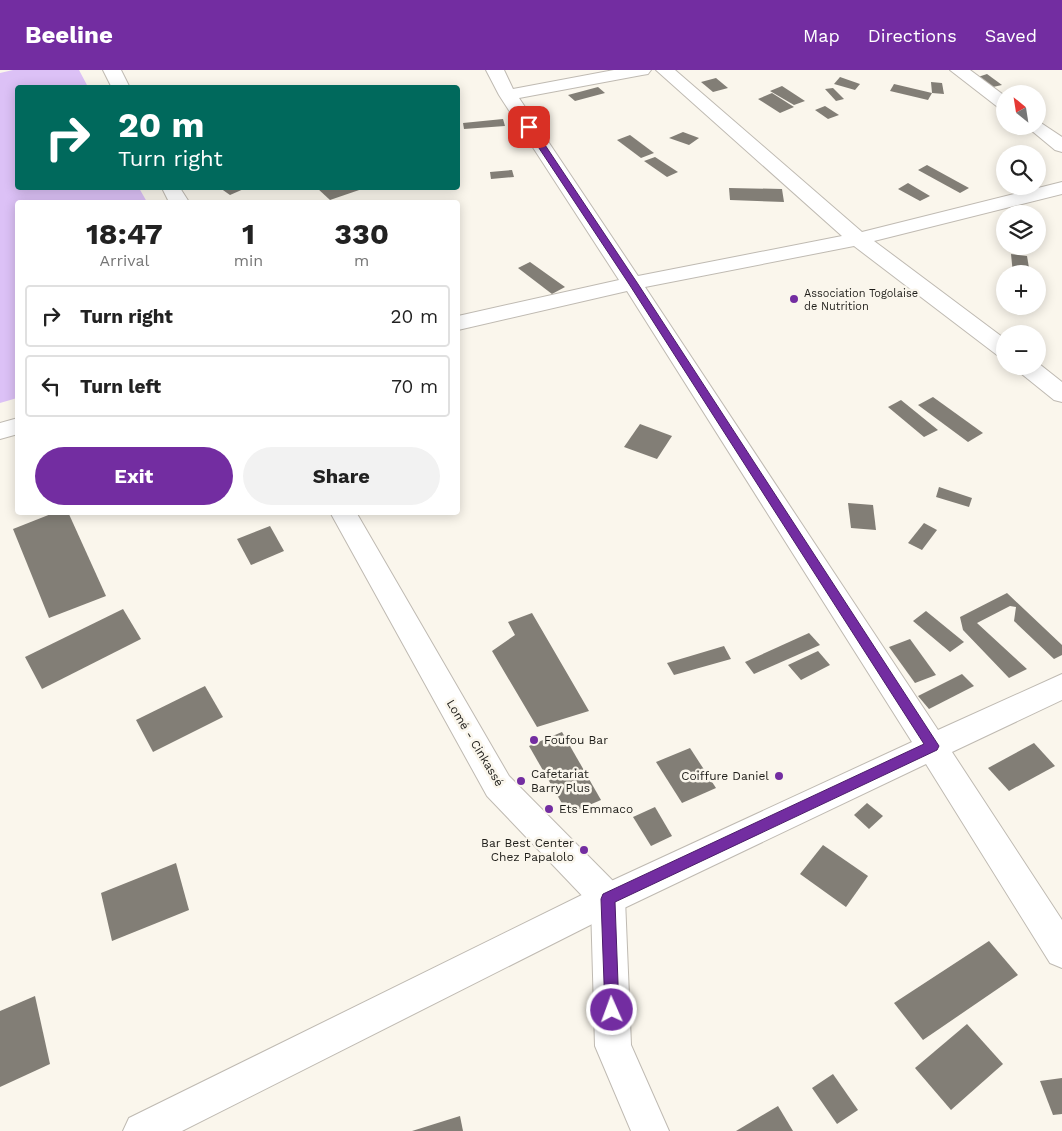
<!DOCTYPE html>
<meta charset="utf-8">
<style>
:root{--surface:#fff;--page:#f2f2f2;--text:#222;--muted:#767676;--line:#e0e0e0;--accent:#732da1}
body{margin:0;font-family:"Work Sans",sans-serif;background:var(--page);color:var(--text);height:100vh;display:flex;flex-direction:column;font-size:19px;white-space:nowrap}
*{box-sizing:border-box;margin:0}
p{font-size:16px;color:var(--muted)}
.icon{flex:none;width:28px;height:28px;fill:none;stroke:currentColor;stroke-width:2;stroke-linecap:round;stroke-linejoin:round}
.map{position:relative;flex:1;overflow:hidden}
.sheet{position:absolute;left:15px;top:130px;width:445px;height:315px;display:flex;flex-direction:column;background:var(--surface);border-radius:5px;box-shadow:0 2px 12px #0003}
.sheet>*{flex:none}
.banner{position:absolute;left:15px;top:15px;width:445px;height:105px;border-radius:5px;box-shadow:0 2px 12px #0003;background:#00695c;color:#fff;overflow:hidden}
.needle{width:32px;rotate:330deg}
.tools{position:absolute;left:996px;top:15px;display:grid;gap:10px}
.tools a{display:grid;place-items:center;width:50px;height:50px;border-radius:50%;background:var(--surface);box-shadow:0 2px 12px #0003;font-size:25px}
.pin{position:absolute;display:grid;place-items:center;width:42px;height:42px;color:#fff;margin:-21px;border-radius:10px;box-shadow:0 2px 8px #0006}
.me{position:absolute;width:55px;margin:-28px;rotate:358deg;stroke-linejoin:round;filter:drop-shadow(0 0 4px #0008)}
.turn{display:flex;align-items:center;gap:18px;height:105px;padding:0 20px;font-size:22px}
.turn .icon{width:65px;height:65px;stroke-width:2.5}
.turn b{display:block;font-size:35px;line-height:42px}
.eta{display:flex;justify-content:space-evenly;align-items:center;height:85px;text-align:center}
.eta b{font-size:30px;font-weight:700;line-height:35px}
.cta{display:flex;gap:10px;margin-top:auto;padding:10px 20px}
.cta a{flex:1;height:58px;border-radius:30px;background:var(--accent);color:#fff;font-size:20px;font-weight:700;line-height:58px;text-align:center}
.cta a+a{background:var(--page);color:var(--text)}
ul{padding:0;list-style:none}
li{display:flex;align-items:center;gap:15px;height:62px;margin:0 10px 8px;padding:0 10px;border:2px solid var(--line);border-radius:5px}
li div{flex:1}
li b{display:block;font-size:19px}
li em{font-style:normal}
header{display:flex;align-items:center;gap:30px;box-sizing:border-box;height:70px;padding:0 25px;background:var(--accent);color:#fff}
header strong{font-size:24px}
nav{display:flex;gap:28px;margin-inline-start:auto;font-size:18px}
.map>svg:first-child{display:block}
</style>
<header>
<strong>Beeline</strong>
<nav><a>Map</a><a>Directions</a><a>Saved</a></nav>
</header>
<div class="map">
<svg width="1062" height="1061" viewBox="0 0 1062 1061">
<rect width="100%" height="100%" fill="#faf6ec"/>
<path fill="#dcc1f6" d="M13,0H79L88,17L18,18V118H139L147,132H18L17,328L0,333V3Z"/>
<g fill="#827e76">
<path d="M987,4L1002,15L993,17L978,7Z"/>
<path d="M840,7L860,14L855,20L834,14Z"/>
<path d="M716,8L728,18L713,22L701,12Z"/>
<path d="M931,12L942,13L944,24L932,23Z"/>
<path d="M894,14L932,23L928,30L890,21Z"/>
<path d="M782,16L805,31L794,35L770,21Z"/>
<path d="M598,17L605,23L575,31L568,25Z"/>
<path d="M833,18L844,29L836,31L825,19Z"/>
<path d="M772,23L794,37L780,43L758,29Z"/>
<path d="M825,36L839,45L828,49L815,40Z"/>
<path d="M503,49L505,56L464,59L463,53Z"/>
<path d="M683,62L699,68L689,75L669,68Z"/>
<path d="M630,65L654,83L641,88L617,70Z"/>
<path d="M655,87L678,102L667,107L644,91Z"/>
<path d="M927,95L969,118L960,123L918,100Z"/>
<path d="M512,100L514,107L491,109L490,102Z"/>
<path d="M908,113L930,126L920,131L898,119Z"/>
<path d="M220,118H246L230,125Z"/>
<path d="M317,118H365L330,130Z"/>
<path d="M729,118L782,119L784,132L730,130Z"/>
<path d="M1011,184L1027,186L1030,204H1013Z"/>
<path d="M530,192L565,217L552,224L518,198Z"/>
<path d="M933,327L983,363L968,372L918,335Z"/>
<path d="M901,330L938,360L924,367L888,337Z"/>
<path d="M640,354L672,366L657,389L624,377Z"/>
<path d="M939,417L972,428L969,437L936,427Z"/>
<path d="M848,433L873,435L876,460L851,458Z"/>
<path d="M56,442H68L106,526L49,548L13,459Z"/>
<path d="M924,453L937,460L922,480L908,473Z"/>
<path d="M270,456L284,481L251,495L237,469Z"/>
<path d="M1007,523L1062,575V585L1054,589L1014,551L1016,537L1010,536L977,553L1027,599L1009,608L963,560L960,547Z"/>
<path d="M123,539L141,569L42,619L25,587Z"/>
<path d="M926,541L964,572L950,582L913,551Z"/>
<path d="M532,543L589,641L537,657L492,581L515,565L508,552Z"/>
<path d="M809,563L820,575L754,604L745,592Z"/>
<path d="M910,569L936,605L915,613L889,577Z"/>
<path d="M724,576L731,589L674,605L667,593Z"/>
<path d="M818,581L830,595L801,610L788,595Z"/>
<path d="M962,604L974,616L929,639L918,626Z"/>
<path d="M205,616L223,647L153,682L136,650Z"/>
<path d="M562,662L601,730L568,744L529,676Z"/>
<path d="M1034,673L1055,696L1009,721L988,698Z"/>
<path d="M690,678L716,718L682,733L656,692Z"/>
<path d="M867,733L883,746L869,759L854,745Z"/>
<path d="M655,737L672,766L651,776L633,747Z"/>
<path d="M823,775L868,806L846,837L800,804Z"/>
<path d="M176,793L189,840L112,871L101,823Z"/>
<path d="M989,871L1018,905L923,970L894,933Z"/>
<path d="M35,926L50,994L0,1017V941Z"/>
<path d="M967,954L1003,994L951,1040L915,998Z"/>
<path d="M833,1004L858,1040L837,1054L812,1018Z"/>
<path d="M1062,1008V1044L1053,1045L1040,1011Z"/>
<path d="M778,1036L793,1061H736Z"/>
<path d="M460,1046L463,1061H412Z"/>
</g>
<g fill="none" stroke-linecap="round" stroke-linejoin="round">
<g stroke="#bfbab2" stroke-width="2">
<g id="minor">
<path d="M486,0H504L513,19L614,0H651L648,4L642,5L519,28L638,206L842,166L656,0H675L862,162L1062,112V124L874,171L1005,269V287L997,285L854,176L645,217L938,660L1062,604V630L952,682L1062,850V898L1050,893L926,694L620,840L182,1061H123L129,1048L596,818L912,672L627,221L458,260V246L619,210L499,25Z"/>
<path d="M950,0H970L1005,26V39L999,38Z"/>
<path d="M1038,51L1062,67V82L1055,80L1026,56H1038Z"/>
<path d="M1038,293L1062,312V332L1054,330L1018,301L1015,296H1038Z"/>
<path d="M18,348V364L0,369V353Z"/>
</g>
</g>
<g stroke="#bfbab2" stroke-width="2">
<g id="highway">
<path d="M103,0H121L130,18H112Z"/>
<path d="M162,118H180L189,132H169Z"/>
<path d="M330,442H356L509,706L620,818L625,829L631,975L669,1061H631L595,976L591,835L487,726Z"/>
</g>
</g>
<use href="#minor" fill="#fff" fill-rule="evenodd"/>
<use href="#highway" fill="#fff" fill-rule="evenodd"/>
</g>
<path fill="#732da1" stroke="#4b1d69" d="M529,54L533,57L638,214L939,676L937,680L615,832L619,940L617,945L612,947L607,945L605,940L601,829L603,824L924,674L629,214L525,57Z"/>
<g fill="#732da1" stroke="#faf6ec" stroke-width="2">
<circle cx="794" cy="229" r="5"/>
<circle cx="534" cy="670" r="5"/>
<circle cx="779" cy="706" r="5"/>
<circle cx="521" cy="711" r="5"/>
<circle cx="549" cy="739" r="5"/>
<circle cx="584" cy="780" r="5"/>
</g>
<g text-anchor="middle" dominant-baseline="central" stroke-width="5" stroke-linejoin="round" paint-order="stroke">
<g font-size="11" fill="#1f1e1a" stroke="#faf6ec" text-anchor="start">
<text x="804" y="223">Association Togolaise<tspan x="804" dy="13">de Nutrition</tspan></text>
</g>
<g font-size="12" fill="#1f1e1a" stroke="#faf6ec" text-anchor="start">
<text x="544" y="670">Foufou Bar</text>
<text x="531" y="704">Cafetariat<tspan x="531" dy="14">Barry Plus</tspan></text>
<text x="769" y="706" text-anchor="end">Coiffure Daniel</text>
<text x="559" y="739">Ets Emmaco</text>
<text x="574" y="773" text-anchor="end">Bar Best Center<tspan x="574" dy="14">Chez Papalolo</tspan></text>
</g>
<g font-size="12" fill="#1f1e1a" stroke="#faf6ec">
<text transform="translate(475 673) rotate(59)">Lomé - Cinkassé</text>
</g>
</g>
</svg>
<div class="tools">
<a><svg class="needle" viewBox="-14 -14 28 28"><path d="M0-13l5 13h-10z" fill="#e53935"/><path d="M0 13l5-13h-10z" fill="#767676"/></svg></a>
<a><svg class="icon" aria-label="search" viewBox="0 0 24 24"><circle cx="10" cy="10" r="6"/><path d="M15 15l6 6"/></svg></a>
<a><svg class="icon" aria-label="layers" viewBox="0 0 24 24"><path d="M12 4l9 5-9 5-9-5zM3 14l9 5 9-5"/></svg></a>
<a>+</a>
<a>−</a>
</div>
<div class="pin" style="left:529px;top:57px;background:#d93025"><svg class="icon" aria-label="arrive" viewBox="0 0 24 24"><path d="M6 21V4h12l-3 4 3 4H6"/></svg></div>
<svg class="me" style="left:612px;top:940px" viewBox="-20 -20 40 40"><circle r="17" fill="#732da1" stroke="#fff" stroke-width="3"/><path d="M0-11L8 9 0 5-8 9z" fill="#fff"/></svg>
<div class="banner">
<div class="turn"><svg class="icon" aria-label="right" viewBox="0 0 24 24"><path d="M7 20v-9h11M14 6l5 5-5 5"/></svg><div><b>20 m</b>Turn right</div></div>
</div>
<section class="sheet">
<div class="eta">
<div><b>18:47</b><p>Arrival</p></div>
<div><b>1</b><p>min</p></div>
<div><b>330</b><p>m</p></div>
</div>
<ul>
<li><svg class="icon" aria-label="right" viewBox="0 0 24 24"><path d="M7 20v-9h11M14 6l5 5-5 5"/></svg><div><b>Turn right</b></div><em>20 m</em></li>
<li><svg class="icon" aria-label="left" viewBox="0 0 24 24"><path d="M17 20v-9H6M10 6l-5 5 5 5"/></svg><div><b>Turn left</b></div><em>70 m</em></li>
</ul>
<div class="cta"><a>Exit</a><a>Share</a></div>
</section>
</div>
